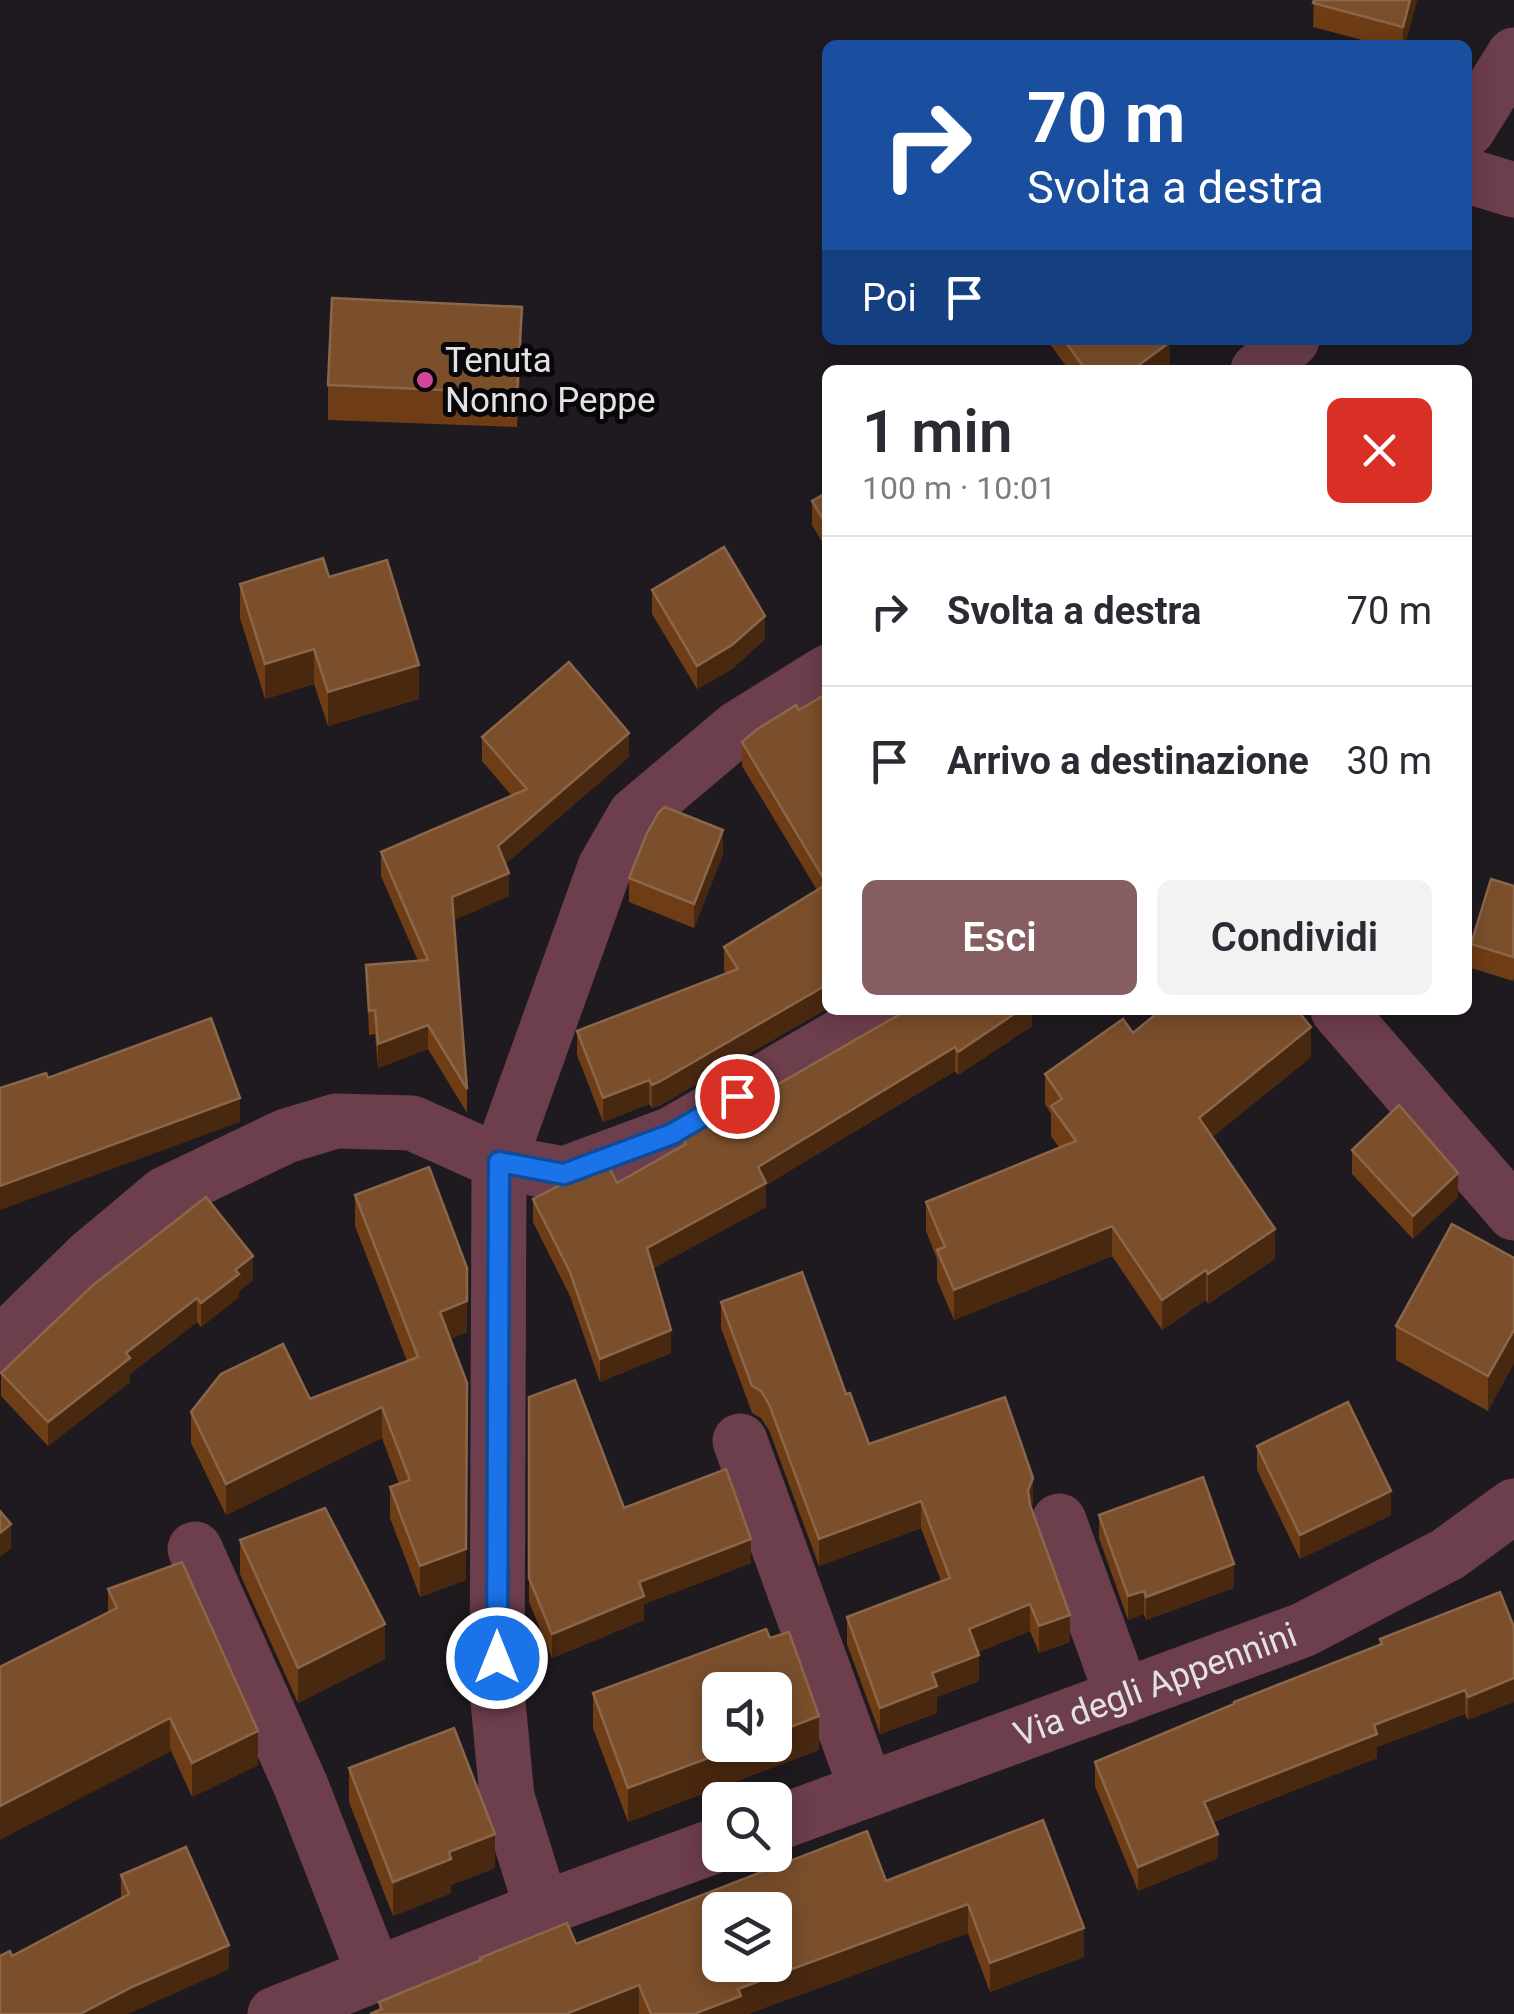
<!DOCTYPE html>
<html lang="it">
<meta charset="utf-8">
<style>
:root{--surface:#fff;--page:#f2f2f3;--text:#2b2b33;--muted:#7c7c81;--line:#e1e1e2;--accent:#865d60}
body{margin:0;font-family:Roboto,sans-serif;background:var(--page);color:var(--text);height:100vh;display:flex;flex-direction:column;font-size:38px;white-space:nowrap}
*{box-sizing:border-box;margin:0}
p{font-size:32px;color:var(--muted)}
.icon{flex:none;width:55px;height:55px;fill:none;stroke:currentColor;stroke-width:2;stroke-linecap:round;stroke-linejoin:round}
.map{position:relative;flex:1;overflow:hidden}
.side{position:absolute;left:822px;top:365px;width:650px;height:650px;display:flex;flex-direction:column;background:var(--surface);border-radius:15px;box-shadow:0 5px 25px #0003}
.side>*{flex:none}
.top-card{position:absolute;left:822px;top:40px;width:650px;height:305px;border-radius:15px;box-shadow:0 5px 25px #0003;background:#1a4fa0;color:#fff;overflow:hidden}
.buttons{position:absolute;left:702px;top:1672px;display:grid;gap:20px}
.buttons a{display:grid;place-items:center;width:90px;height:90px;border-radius:15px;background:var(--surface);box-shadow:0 5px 25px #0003;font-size:50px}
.pin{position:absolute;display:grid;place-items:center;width:85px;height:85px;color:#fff;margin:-42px;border:5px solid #fff;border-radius:50%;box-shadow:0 2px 10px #0007}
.me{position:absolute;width:110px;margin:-55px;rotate:0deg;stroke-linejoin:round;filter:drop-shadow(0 0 8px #0008)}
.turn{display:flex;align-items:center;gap:35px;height:210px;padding:0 40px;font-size:45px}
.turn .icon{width:130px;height:130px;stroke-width:2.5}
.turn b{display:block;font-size:70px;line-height:85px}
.then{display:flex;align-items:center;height:95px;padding:0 40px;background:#0003;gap:20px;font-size:38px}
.round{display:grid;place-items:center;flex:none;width:105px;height:105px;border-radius:15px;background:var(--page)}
.headline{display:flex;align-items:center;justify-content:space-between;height:170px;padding:0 40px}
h1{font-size:60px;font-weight:600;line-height:75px}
.button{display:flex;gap:20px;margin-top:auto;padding:20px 40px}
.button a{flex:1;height:115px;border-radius:15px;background:var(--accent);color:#fff;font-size:40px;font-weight:600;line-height:115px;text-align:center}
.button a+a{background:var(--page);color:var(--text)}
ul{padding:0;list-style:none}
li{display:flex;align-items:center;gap:30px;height:150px;padding:0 40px;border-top:2px solid var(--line)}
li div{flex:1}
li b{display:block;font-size:38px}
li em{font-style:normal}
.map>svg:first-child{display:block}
</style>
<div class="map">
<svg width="1514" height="2014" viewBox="0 0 1514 2014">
<rect width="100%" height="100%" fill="#1f1a1f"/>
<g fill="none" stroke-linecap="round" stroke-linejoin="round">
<g stroke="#6d3e4c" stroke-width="55">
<path d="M1468,129L1514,55"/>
<path d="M1468,176L1514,190"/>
<path d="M1258,370L1292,340"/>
<path d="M828,672L738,728L635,815L605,867L499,1162L564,1174L672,1134L886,1010"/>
<path d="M1338,1010L1514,1213"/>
<path d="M0,1345L91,1256L165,1194L286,1136L336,1121L412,1123L499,1162L497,1691L507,1797L542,1909"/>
<path d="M740,1441L867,1790"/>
<path d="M1059,1521L1123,1697"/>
<path d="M195,1549L301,1786L374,1973"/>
<path id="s1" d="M775,1824L1303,1630L1448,1554L1514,1506"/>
<path d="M275,2014L542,1909L720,1844"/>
</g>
</g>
<g fill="#6e3d16">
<path d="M1314,0H1417L1405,45H1381L1313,27Z"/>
<path d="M1047,340H1169L1170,365L1164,370H1069Z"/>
<path d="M522,341L517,427L328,420V385Z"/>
<path d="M828,492V552L812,525V501Z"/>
<path d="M329,577L419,699L328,726L314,684L265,699L240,618V584Z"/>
<path d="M652,590L765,639L732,669L697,689L652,614Z"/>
<path d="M828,693V1008L659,1106L652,1108L649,1104L603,1122L577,1055V1031L726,973L724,971V947L817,890L742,766V742Z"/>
<path d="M482,737L629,757L505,864L509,896L454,920L467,1089V1113L428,1049L378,1068L375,1034L369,1035L366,965L418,961L381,876V852L512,796L482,761Z"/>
<path d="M723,854L694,928L629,902V878Z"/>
<path d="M1514,886V978L1513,981L1471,968V944Z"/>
<path d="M1032,1010V1026L958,1075L955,1071L766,1185V1207L653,1268L671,1353L600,1382L570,1296L533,1222V1199L617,1183L683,1146V1139L902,1013Z"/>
<path d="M1133,1033L1311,1057L1212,1137L1275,1259L1208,1304L1206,1300L1162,1330L1112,1256L954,1320L937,1280V1259L926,1231V1202L1059,1147L1051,1136V1114L1045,1104V1074Z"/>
<path d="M1352,1150L1458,1197L1413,1239L1352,1174Z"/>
<path d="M355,1195L467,1268V1332L450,1339L466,1580L420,1597L390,1518V1487L399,1484L382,1438L226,1515L191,1443V1412L310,1399L407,1361L355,1226Z"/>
<path d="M1514,1258L1488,1411L1396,1360V1326Z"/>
<path d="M253,1280L239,1291V1297L201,1327L197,1322L130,1374V1382L48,1446L1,1396V1373L92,1286Z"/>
<path d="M721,1302L846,1394L869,1444L1033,1504L1031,1509L1070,1642L1039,1653L1030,1631L978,1652L979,1681L937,1697V1713L880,1734L847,1644V1617L941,1581L921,1528L819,1566L769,1430L761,1418L752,1413L721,1328Z"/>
<path d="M529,1397L624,1508L751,1563L644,1604V1620L552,1658L529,1602Z"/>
<path d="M1257,1446L1391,1515L1300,1559L1257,1470Z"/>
<path d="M1099,1515L1234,1588L1146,1620L1144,1614L1128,1620L1099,1538Z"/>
<path d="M240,1540L385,1659L298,1703L240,1574Z"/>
<path d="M108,1589L258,1765L192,1797L108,1612Z"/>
<path d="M1500,1592L1468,1720L1465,1714L1377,1747V1758L1213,1822L1218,1858L1138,1891L1095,1786V1762L1380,1644V1639Z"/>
<path d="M593,1693L819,1750L628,1822L593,1728Z"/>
<path d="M349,1768L495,1868L451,1885V1893L393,1916L349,1802Z"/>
<path d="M1043,1820L1084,1957L990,1992L968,1933L748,2014H370L379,2010V2002L480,1961V1958L576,1944L886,1881Z"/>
<path d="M121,1875L229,1969L127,2014H0L12,1956L121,1898Z"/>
</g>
<g fill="#492810">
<path d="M1410,0H1417L1405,45H1403V27Z"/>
<path d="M522,307V341L517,427V393Z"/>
<path d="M1170,342V365L1164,370H1132Z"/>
<path d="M765,616V639L732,669L697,689V666Z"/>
<path d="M314,649V684L265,699V664Z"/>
<path d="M419,665V699L328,726V692Z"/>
<path d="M629,733V757L498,870V846Z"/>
<path d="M723,830V854L694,928V904Z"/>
<path d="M509,873V896L452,921V897Z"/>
<path d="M828,984V1008L659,1106L652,1108V1085Z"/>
<path d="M1020,1010H1032V1026L958,1075V1052Z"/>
<path d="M428,1025V1049L378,1068V1044Z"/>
<path d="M1311,1027V1057L1199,1148V1118Z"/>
<path d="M955,1047V1071L766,1185V1207L647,1272V1248L758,1167Z"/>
<path d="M649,1080V1104L603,1122V1098Z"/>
<path d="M240,1098V1122L0,1210V1186Z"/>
<path d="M1458,1173V1197L1413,1239V1216Z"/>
<path d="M1112,1226V1256L954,1320V1290Z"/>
<path d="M1275,1229V1259L1208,1304V1274Z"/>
<path d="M253,1256V1280L239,1291V1297L201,1327V1303L235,1270Z"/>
<path d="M1206,1270V1300L1162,1330V1300Z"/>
<path d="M197,1298V1322L130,1374V1382L48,1446V1422L126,1353Z"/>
<path d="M467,1301V1332L440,1343V1312Z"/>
<path d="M671,1330V1353L600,1382V1359Z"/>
<path d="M1514,1330V1364L1488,1411V1376Z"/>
<path d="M467,1383L466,1580L420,1597V1566Z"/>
<path d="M382,1407V1438L226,1515V1484Z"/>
<path d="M1033,1478V1504L1028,1517V1490Z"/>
<path d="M1391,1491V1515L1300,1559V1535Z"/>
<path d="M921,1501V1528L819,1566V1539Z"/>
<path d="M11,1524V1548L0,1557V1533Z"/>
<path d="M751,1539V1563L644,1604V1620L552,1658V1634L639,1582Z"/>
<path d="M1234,1564V1588L1146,1620V1597Z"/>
<path d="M1144,1591V1614L1128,1620V1596Z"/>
<path d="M1030,1604V1631L969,1655V1629Z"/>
<path d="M1070,1615V1642L1039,1653V1626Z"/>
<path d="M385,1624V1659L298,1703V1668Z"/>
<path d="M979,1655V1681L937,1697V1713L880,1734V1708L932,1673Z"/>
<path d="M1514,1678V1702L1468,1720V1697Z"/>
<path d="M1465,1690V1714L1377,1747V1758L1204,1825V1802L1374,1725Z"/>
<path d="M819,1716V1750L628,1822V1788L743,1745H775V1733Z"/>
<path d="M170,1718V1752L0,1840V1806Z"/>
<path d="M258,1731V1765L192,1797V1763Z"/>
<path d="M495,1834V1868L451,1885V1893L393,1916V1882L449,1852Z"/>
<path d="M1218,1834V1858L1138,1891V1867Z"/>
<path d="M968,1904V1933L748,2014H694L738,1989Z"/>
<path d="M1084,1928V1957L990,1992V1963Z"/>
<path d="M229,1945V1969L127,2014H80L134,1986Z"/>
<path d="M639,1985V2014H566Z"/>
</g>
<g fill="#7b4f2c" stroke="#8b6649" stroke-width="2.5" fill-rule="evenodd">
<path d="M1314,0H1410L1403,27L1313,3Z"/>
<path d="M332,298L522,307L517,393L328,385Z"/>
<path d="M1064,340H1169L1170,342L1132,370H1086Z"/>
<path d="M828,492V528L812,501Z"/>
<path d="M724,547L765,616L732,645L697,666L652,590Z"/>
<path d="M323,558L329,577L387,560L419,665L328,692L314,649L265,664L240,584Z"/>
<path d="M569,662L629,733L498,846L509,873L452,897L467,1089L428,1025L378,1044L375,1010L369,1011L366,965L428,960L381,852L527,789L482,737Z"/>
<path d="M828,693V984L659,1082L652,1085L649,1080L603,1098L577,1031L738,969L724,947L827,884L742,742L756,730L796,705L799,710Z"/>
<path d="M665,807L723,830L694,904L629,878L647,833L659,812Z"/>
<path d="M1491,879L1514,886L1513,957L1471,944Z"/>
<path d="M905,1010H1020L958,1052L955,1047L758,1167L766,1183L647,1248L671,1330L600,1359L570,1272L533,1199L570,1180L609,1167L617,1183L686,1144L683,1139L902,1013Z"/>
<path d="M1161,1010H1297L1311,1027L1199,1118L1275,1229L1208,1274L1206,1270L1162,1300L1112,1226L954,1290L937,1250L945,1247L926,1202L1076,1141L1051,1106L1062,1099L1045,1074L1123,1019L1133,1033Z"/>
<path d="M211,1018L240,1098L0,1186V1088L46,1073L48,1078Z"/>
<path d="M1399,1105L1458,1173L1413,1216L1352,1150Z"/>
<path d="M429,1167L467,1268V1301L440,1312L467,1383L466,1549L420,1566L390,1487L410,1480L382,1407L226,1484L191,1412L221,1374L283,1344L310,1399L418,1357L355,1195Z"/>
<path d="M206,1197L253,1256L235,1270L239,1274L201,1303L197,1298L126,1353L130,1358L48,1422L1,1373L92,1286Z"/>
<path d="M1452,1224L1514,1258V1330L1488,1376L1396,1326Z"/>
<path d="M802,1272L846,1394L850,1393L869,1444L1005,1397L1033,1478L1028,1490L1030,1505L1070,1615L1039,1626L1030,1604L969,1629L979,1655L932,1673L937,1686L880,1708L847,1617L950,1578L921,1501L819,1539L769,1404L761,1391L752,1386L721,1302Z"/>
<path d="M575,1380L624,1508L726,1469L751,1539L639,1582L644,1596L552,1634L529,1578V1397Z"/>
<path d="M1348,1402L1391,1491L1300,1535L1257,1446Z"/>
<path d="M1203,1477L1234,1564L1146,1597L1144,1591L1128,1596L1099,1515Z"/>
<path d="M325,1508L385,1624L298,1668L240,1540Z"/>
<path d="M0,1511L11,1524L0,1533Z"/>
<path d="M182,1562L258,1731L192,1763L170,1718L0,1806V1667L117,1608L108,1589Z"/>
<path d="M1500,1592L1514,1627V1678L1468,1697L1465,1690L1374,1725L1377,1734L1204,1802L1218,1834L1138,1867L1095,1762L1234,1704V1702L1382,1644L1380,1639Z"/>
<path d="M766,1629L770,1638L789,1632L819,1716L775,1733V1690H720V1745H743L628,1788L593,1693Z"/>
<path d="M454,1728L495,1834L449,1852L451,1859L393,1882L349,1768Z"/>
<path d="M1043,1820L1084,1928L990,1963L968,1904L738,1989L741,1996L694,2014H651L639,1985L566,2014H370L382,2009L379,2002L481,1960L480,1958L567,1923L576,1944L867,1831L886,1881ZM720,1910H775V1965H720Z"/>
<path d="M186,1847L229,1945L134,1986L80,2014H0V1956L10,1951L12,1956L129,1894L121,1875Z"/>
</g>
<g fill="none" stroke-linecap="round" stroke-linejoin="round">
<g stroke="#114b97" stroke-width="25">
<path id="route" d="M497,1658L499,1162L564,1174L672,1134L737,1096"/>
</g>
<use href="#route" stroke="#1a73e8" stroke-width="18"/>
</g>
<circle fill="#d1479c" stroke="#080608" stroke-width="4" cx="425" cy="380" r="10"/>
<g text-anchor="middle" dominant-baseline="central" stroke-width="10" stroke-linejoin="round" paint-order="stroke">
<g font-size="35" fill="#e4e1e4" stroke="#080608" text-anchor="start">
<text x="445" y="360">Tenuta<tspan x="445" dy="40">Nonno Peppe</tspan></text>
</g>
<g font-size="35" fill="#e4e1e4" stroke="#080608">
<text stroke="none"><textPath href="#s1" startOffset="405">Via degli Appennini</textPath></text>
</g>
</g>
</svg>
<div class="buttons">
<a><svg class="icon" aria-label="sound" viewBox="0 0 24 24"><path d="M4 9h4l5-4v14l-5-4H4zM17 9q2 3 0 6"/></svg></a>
<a><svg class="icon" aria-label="search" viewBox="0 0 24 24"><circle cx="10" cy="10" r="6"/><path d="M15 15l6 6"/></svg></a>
<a><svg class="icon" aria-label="layers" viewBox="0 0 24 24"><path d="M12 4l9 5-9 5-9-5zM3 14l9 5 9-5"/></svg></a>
</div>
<div class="pin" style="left:737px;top:1096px;background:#d93025"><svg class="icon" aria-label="arrive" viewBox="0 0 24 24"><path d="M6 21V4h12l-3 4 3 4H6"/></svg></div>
<svg class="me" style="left:497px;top:1658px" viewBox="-20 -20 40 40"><circle r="17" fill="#1a73e8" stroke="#fff" stroke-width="3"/><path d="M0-11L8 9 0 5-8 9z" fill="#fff"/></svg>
<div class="top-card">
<div class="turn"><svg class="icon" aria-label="right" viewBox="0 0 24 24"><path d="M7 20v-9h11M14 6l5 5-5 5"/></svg><div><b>70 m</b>Svolta a destra</div></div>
<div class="then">Poi<svg class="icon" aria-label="arrive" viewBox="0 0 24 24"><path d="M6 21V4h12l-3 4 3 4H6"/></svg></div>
</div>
<section class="side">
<div class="headline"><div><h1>1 min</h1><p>100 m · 10:01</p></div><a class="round" style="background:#d93025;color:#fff"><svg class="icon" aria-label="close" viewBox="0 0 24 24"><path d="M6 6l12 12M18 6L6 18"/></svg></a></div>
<ul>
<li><svg class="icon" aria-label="right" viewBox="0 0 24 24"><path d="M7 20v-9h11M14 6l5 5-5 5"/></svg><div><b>Svolta a destra</b></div><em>70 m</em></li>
<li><svg class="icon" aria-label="arrive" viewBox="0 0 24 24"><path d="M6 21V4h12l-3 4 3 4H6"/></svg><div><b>Arrivo a destinazione</b></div><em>30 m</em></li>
</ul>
<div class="button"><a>Esci</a><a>Condividi</a></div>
</section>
</div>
